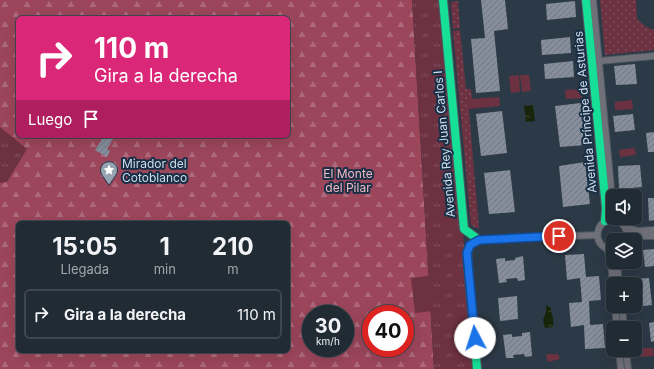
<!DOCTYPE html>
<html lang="es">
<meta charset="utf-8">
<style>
:root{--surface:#212b34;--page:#29333c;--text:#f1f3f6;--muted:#a2a7ac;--line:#3e474f}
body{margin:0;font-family:Inter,sans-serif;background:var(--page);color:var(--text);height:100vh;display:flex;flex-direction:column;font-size:15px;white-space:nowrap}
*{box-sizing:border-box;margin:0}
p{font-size:13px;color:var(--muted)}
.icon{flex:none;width:22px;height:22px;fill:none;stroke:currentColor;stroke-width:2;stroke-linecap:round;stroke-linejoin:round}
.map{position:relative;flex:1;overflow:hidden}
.side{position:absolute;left:16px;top:221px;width:274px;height:132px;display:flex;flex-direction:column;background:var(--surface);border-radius:6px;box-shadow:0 4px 16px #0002,0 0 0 1px var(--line)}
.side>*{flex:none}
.guide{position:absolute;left:16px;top:16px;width:274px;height:122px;border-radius:6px;box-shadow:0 4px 16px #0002,0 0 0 1px var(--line);background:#db2777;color:#fff;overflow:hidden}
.controls{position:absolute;left:606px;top:189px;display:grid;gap:8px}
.controls a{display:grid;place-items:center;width:36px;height:36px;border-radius:6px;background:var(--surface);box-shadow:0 4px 16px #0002,0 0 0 1px var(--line);font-size:20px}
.speed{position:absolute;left:302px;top:305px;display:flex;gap:8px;font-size:20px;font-weight:700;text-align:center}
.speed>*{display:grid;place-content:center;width:52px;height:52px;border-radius:50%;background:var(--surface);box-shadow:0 4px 16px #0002,0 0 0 1px var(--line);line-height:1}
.speed small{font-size:10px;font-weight:400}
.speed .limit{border:6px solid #d22;background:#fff;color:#111}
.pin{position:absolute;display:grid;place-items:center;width:34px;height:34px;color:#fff;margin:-17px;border:2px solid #fff;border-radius:50%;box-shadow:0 1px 4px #0007}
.me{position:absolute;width:44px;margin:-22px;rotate:355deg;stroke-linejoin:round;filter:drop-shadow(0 0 3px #0008)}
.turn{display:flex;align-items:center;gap:14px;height:84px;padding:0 12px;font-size:18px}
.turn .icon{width:52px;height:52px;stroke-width:2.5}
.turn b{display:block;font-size:28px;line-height:34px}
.then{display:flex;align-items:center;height:38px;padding:0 12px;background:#0003;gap:8px;font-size:15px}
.eta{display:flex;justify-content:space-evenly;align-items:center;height:68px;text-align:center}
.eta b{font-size:24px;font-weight:700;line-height:28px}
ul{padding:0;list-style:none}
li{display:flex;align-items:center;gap:12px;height:50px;margin:0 8px 6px;padding:0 4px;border:2px solid var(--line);border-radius:6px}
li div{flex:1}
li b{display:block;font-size:15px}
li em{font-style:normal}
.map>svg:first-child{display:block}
</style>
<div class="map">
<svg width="654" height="369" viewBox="0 0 654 369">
<defs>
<pattern id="grass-dots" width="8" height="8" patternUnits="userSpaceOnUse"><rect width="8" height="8" fill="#6d3241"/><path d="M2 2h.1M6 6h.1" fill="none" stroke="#814f5d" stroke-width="1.8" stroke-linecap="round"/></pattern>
<pattern id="forest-firs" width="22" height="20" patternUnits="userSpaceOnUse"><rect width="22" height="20" fill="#9c465b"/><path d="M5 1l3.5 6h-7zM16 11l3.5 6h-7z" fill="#ad697b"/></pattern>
<pattern id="park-tufts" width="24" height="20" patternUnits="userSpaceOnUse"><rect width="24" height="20" fill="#6d3241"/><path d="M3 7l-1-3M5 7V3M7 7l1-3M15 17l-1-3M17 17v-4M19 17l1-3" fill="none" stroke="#814f5d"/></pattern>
<pattern id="water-ripples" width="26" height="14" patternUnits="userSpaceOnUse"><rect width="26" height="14" fill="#18250b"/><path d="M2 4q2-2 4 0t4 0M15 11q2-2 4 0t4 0" fill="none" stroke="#39442f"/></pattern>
<pattern id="building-hatch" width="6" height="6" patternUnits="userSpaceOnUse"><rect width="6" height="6" fill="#868e9b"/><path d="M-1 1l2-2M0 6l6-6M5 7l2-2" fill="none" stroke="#707782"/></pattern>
</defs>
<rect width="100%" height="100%" fill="#2c3946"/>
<g fill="url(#grass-dots)">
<path d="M600,0H636L637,19L646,27L654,30V50L605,55Z"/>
<path d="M458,1L460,28L453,29L451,2Z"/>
<path d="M460,30L466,89H471L472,99L468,100L479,228H476L471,225L453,31Z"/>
</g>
<path fill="url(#forest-firs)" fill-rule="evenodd" d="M0,0H412L434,369H0ZM18,18H288V136H18ZM18,223H288V351H18ZM311,314H345V348H311ZM371,314H405V348H371Z"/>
<g fill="url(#park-tufts)">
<path d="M412,0H441L463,232L474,369H434Z"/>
<path d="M0,127L27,149L7,182L0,183Z"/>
</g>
<g fill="#6d3241">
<path d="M519,75L520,92L511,93L509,76Z"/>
<path d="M520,75H529L531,91L522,92Z"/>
<path d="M582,89V98L566,99L565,90Z"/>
<path d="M499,97L500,106L468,109V99Z"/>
<path d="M632,100L633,109L615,110V102Z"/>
<path d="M635,148L636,155L620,157L619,150Z"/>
<path d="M428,276L432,311L415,313L411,278Z"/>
<path d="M638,348H653L654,356L639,357Z"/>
<path d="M547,354H558L560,359L548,362L546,356Z"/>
</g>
<g fill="url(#water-ripples)">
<path d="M533,105L535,121L526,122L524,106Z"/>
<path d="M546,305L551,308C551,314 555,321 553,327L545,328L543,320L546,312Z"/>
</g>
<g fill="url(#building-hatch)">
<path d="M481,0H505L508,29L494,31L500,91L476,93L471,39L485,38Z"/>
<path d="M575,1L576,17L547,20L546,4Z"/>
<path d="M570,37L571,53L542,55L541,40Z"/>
<path d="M573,61L574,77L545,79L544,64Z"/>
<path d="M635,64L637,84L616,85L614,66Z"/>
<path d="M581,103L586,145L560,147L555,106Z"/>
<path d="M502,111L507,153L481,156L476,114Z"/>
<path d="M633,114L635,130L615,132L613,116Z"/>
<path d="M654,132V152H648L646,133Z"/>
<path d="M104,136H115L107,149L110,151L107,157L95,150Z"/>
<path d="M585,162L590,204L563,207L559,166Z"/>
<path d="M640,165L642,187L619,189L618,166Z"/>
<path d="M510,170L515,212L489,214L484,173Z"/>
<path d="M648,198H654V220L649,221Z"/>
<path d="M654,249V266L645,267L643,250Z"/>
<path d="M584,254L586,277L599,276L601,300L589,301L590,325L603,324L605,348L585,349L584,325L571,327L569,303L582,302L580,278L567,280L565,255Z"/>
<path d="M523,256L525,280L518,281L517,278L506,279L507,282L499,283L496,259L505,258V261L515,260V258Z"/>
<path d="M649,278L652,305L635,307V284H633V279Z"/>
<path d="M517,296L518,319L500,321L498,298Z"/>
<path d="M654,322V341L651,342L649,323Z"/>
<path d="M530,332L532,356L525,357L524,354L513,355L514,358H506L503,335L512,334V337L522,336V333Z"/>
</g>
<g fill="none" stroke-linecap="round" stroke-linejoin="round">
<g stroke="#4c5761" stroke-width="8">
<g id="street">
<path d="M593,0L613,209"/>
<path d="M599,61L654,56"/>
<path d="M626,228L638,231L654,230"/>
<path d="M627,239L638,236H654"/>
<path d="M478,240L597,235"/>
<path d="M607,249L611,261L613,284"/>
<path d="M613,250C597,249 592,231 605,221C618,216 630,226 626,240"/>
<path d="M617,262L619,284"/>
<path d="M615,306L617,328"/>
<path d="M622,306L624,328"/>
<path d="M619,350L621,369"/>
<path d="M626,350L628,369"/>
</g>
</g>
<g stroke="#4c5761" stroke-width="10">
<g id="fast">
<path d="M443,0L464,229L479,240"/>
<path d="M586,0L606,208L605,221"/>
<path d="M477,369L467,253L470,245L479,240"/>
</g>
</g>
<use href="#street" stroke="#6f7078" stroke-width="6"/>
<use href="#fast" stroke="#16e098" stroke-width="8"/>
</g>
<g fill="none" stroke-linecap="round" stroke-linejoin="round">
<g stroke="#114b97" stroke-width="10">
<path id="route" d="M475,338L467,253L470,245L479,240L559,236"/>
</g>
<use href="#route" stroke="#1a73e8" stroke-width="7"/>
</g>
<defs>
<g id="sight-pin" transform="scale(0.9)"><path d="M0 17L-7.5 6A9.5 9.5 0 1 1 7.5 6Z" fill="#96a4b1" stroke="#182f46"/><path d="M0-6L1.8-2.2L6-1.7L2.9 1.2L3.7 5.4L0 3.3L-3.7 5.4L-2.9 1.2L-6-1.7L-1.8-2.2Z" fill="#fff"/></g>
</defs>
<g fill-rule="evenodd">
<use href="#sight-pin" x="109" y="170"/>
</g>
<g text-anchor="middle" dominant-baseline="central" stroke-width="4" stroke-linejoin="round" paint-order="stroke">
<g font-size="12" fill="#cfddeb" stroke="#182f46">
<text transform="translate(585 112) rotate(-95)">Avenida Príncipe de Asturias</text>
<text transform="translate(444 144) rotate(-95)">Avenida Rey Juan Carlos I</text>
</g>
<g font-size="12" fill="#cfddeb" stroke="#182f46" text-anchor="start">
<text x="122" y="163">Mirador del<tspan x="122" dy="14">Cotoblanco</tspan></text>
</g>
<g font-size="12" fill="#f4bbc3" stroke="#182f46">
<text x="348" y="173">El Monte<tspan x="348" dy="14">del Pilar</tspan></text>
</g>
</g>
</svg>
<div class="controls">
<a><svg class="icon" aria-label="sound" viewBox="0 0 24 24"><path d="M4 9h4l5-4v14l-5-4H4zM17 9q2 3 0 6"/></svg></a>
<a><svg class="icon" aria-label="layers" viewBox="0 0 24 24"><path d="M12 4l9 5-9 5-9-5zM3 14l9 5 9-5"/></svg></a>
<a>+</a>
<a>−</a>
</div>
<div class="speed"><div>30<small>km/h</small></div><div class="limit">40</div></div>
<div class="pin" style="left:559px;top:236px;background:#d93025"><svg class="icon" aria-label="arrive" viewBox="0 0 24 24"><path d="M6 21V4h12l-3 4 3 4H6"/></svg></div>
<svg class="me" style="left:475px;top:338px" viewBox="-20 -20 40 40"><circle r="19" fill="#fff"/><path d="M0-13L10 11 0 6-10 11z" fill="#1a73e8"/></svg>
<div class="guide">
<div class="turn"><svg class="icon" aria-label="right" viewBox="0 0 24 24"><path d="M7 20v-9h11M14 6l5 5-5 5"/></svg><div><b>110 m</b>Gira a la derecha</div></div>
<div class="then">Luego<svg class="icon" aria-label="arrive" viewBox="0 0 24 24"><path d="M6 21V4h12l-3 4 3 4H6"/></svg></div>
</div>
<section class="side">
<div class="eta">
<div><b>15:05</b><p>Llegada</p></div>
<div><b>1</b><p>min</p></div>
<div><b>210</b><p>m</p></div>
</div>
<ul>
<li><svg class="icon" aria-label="right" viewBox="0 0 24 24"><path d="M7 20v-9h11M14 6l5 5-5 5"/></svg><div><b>Gira a la derecha</b></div><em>110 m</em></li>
</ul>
</section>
</div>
